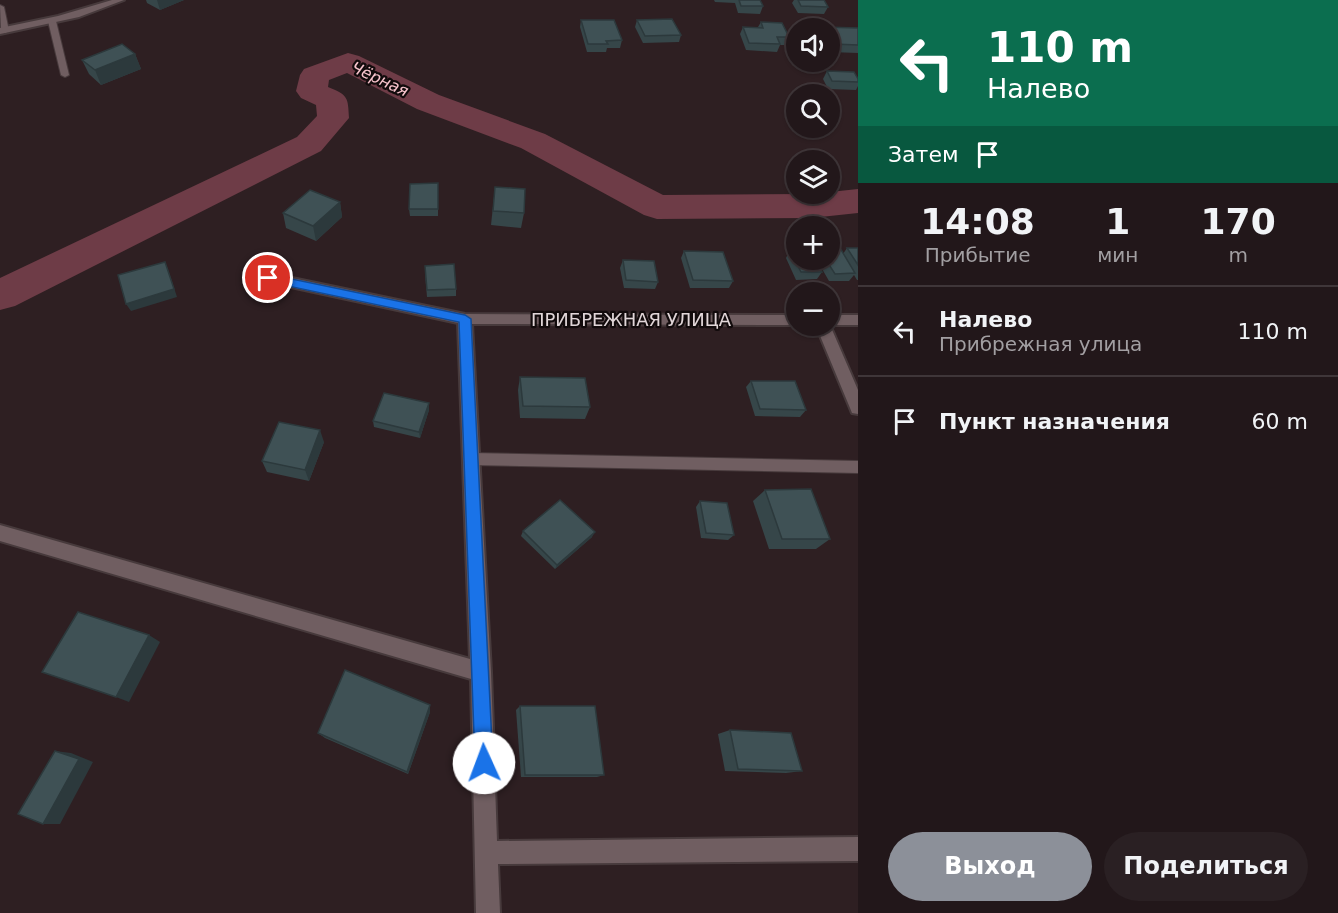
<!DOCTYPE html>
<html lang="ru">
<meta charset="utf-8">
<style>
:root{--surface:#22171a;--page:#2a2023;--text:#f1f3f6;--muted:#a29fa2;--line:#3f3639;--accent:#8c9099}
body{margin:0;font-family:"DejaVu Sans",sans-serif;background:var(--page);color:var(--text);height:100vh;display:flex;flex-direction:column;font-size:22px;white-space:nowrap}
*{box-sizing:border-box;margin:0}
p{font-size:20px;color:var(--muted)}
.icon{flex:none;width:33px;height:33px;fill:none;stroke:currentColor;stroke-width:2;stroke-linecap:round;stroke-linejoin:round}
.map{position:relative;flex:1;overflow:hidden}
.details{display:flex;flex-direction:column;background:var(--surface);width:480px}
.details>*{flex:none}
.guide{background:#0b6e4f;color:#fff;overflow:hidden}
.buttons{position:absolute;left:786px;top:18px;display:grid;gap:12px}
.buttons a{display:grid;place-items:center;width:54px;height:54px;border-radius:50%;background:var(--surface);box-shadow:0 2px 4px #0004,0 0 0 2px var(--line);font-size:30px}
.pin{position:absolute;display:grid;place-items:center;width:51px;height:51px;color:#fff;margin:-26px;border:3px solid #fff;border-radius:50%;box-shadow:0 2px 6px #0007}
.me{position:absolute;width:66px;margin:-33px;rotate:358deg;stroke-linejoin:round;filter:drop-shadow(0 0 4px #0008)}
.turn{display:flex;align-items:center;gap:21px;height:126px;padding:0 30px;font-size:27px}
.turn .icon{width:78px;height:78px;stroke-width:2.5}
.turn b{display:block;font-size:42px;line-height:51px}
.then{display:flex;align-items:center;height:57px;padding:0 30px;background:#0003;gap:12px;font-size:22px}
.eta{display:flex;justify-content:space-evenly;align-items:center;height:102px;text-align:center}
.eta b{font-size:36px;font-weight:700;line-height:42px}
.primary-button{display:flex;gap:12px;margin-top:auto;padding:12px 30px}
.primary-button a{flex:1;height:69px;border-radius:36px;background:var(--accent);color:#fff;font-size:24px;font-weight:700;line-height:69px;text-align:center}
.primary-button a+a{background:var(--page);color:var(--text)}
ul{padding:0;list-style:none}
li{display:flex;align-items:center;gap:18px;height:90px;padding:0 30px;border-top:2px solid var(--line)}
li div{flex:1}
li b{display:block;font-size:22px}
li em{font-style:normal}
main{display:flex;flex:1;min-height:0}
.map>svg:first-child{display:block}
</style>
<main>
<div class="map">
<svg width="858" height="913" viewBox="0 0 858 913">
<rect width="100%" height="100%" fill="#2e1f22"/>
<g fill="none" stroke-linecap="round" stroke-linejoin="round">
<path fill="#6e3c47" fill-rule="evenodd" d="M348,53L359,56L439,95L545,134L663,195L811,194L858,189V213L811,218L657,219L644,215L521,148L417,109L347,73L329,80L328,87C348,95 348,97 349,118L321,151L15,306L0,310V278L297,137L317,116L316,105L301,98L296,91L300,75L304,69Z"/>
<g stroke="#473a3c" stroke-width="2">
<g id="service">
<path d="M0,5L4,7L9,31L5,33L1,31Z"/>
<path d="M52,19L56,21L69,75L65,77L61,75L48,21Z"/>
<path d="M472,453L858,461V473L472,465L467,463L465,459L467,455Z"/>
</g>
</g>
<g stroke="#473a3c" stroke-width="4">
<g id="minor">
<path d="M112,0H124L79,17L0,34V28L58,16Z"/>
<path d="M268,273L465,314L796,315V325L472,324L491,672L497,841L858,837V861L498,864L500,913H476L471,679L0,541V525L470,659L458,323L263,281L261,278L263,275Z"/>
<path d="M830,315H858V325H830L858,390V414L852,413L850,408L816,326H830Z"/>
</g>
</g>
<use href="#service" fill="#705e61" fill-rule="evenodd"/>
<use href="#minor" fill="#705e61" fill-rule="evenodd"/>
</g>
<g fill="#364649">
<path d="M146,0H184L160,10L147,3Z"/>
<path d="M714,0H760L763,6L760,14L738,13L735,3L715,2Z"/>
<path d="M794,0H824L828,7L824,14L798,13L792,3Z"/>
<path d="M581,20L622,40L620,48H607L606,52H587L580,27Z"/>
<path d="M637,20L681,35L679,42L643,43L635,27Z"/>
<path d="M761,22L789,37L786,45H780L777,52L746,50L740,34L743,27H758Z"/>
<path d="M823,27L858,28V53L830,52V28H823Z"/>
<path d="M135,54L141,69L101,85L89,74L82,60Z"/>
<path d="M827,71L858,79V86L856,90L828,89L823,79Z"/>
<path d="M438,183V216H410L409,209Z"/>
<path d="M495,187L524,213L521,228L491,225Z"/>
<path d="M340,202L342,217L316,241L286,228L283,213Z"/>
<path d="M847,248H858V280H857L854,275L849,281H829L817,260H830L843,254Z"/>
<path d="M790,250L822,272L817,279L796,280L786,258Z"/>
<path d="M684,251L733,281L729,288H690L681,258Z"/>
<path d="M623,260L658,282L655,289L624,288L620,268Z"/>
<path d="M425,273L456,289V296L427,297Z"/>
<path d="M520,377L590,407L585,419L520,418L518,390Z"/>
<path d="M751,381L806,410L800,417L755,416L746,387Z"/>
<path d="M429,410L420,438L374,427L373,421Z"/>
<path d="M324,442L309,481L267,472L262,461Z"/>
<path d="M765,490L830,539L816,549H769L753,501Z"/>
<path d="M700,501L734,535L728,540L701,538L696,507Z"/>
<path d="M523,531L592,537L555,569L521,536Z"/>
<path d="M520,706L604,775L597,777H521L516,710Z"/>
<path d="M430,712L408,774L325,738L318,733Z"/>
<path d="M730,730L802,771L786,773L725,771L718,734Z"/>
</g>
<g fill="#2c393c">
<path d="M157,0H184L160,10Z"/>
<path d="M135,54L141,69L101,85L95,70Z"/>
<path d="M340,202L342,217L316,241L313,226Z"/>
<path d="M165,262L168,269L177,297L131,311L126,304Z"/>
<path d="M429,403V410L420,438L419,432Z"/>
<path d="M320,430L324,442L309,481L305,470Z"/>
<path d="M595,532L592,537L555,569L557,565Z"/>
<path d="M149,635L160,642L129,702L116,697Z"/>
<path d="M430,705V712L408,774L407,772Z"/>
<path d="M55,751L71,753L93,762L60,824H43Z"/>
</g>
<g fill="#3f5155" stroke="#2c393c" stroke-width="1.5">
<path d="M739,0H760L763,6H741Z"/>
<path d="M798,0H824L828,7L801,6Z"/>
<path d="M672,19L681,35L645,36L637,20Z"/>
<path d="M581,20H614L622,40L606,41L608,44H588Z"/>
<path d="M761,22L782,23L789,37H777L780,44L749,43L743,27L763,28Z"/>
<path d="M823,27L858,28V45L833,44L830,39V28H824Z"/>
<path d="M122,44L135,54L95,70L82,60Z"/>
<path d="M827,71L854,72L858,79V82L832,81Z"/>
<path d="M438,183V209H409L410,184Z"/>
<path d="M495,187L525,189L524,213L493,211Z"/>
<path d="M310,190L340,202L313,226L283,213Z"/>
<path d="M830,248H840L855,273L835,274L826,260H830Z"/>
<path d="M847,248H858V265Z"/>
<path d="M790,250H796V260H815L822,272H801Z"/>
<path d="M684,251L723,252L733,281L693,280Z"/>
<path d="M623,260L654,261L658,282L626,280Z"/>
<path d="M165,262L174,289L126,304L118,275Z"/>
<path d="M454,264L456,289L427,290L425,266Z"/>
<path d="M520,377L585,378L590,407L523,406Z"/>
<path d="M751,381H795L806,410L760,409Z"/>
<path d="M384,393L429,403L419,432L373,421Z"/>
<path d="M279,422L320,430L305,470L262,461Z"/>
<path d="M811,489L830,539H782L765,490Z"/>
<path d="M560,500L595,532L557,565L523,531Z"/>
<path d="M700,501L727,503L734,535L706,533Z"/>
<path d="M78,612L149,635L116,697L42,672Z"/>
<path d="M345,670L430,705L407,772L318,733Z"/>
<path d="M520,706H595L604,775H525Z"/>
<path d="M730,730L791,733L802,771L738,769Z"/>
<path d="M55,751L79,759L43,824L18,814Z"/>
</g>
<path fill="#1a73e8" stroke="#114b97" stroke-width="1.5" d="M268,274L465,315L471,319L493,763L490,769L484,772L478,769L475,763L459,322L264,281V275Z"/>
<g text-anchor="middle" dominant-baseline="central" stroke-width="4.5" stroke-linejoin="round" paint-order="stroke">
<g font-size="16" font-style="italic" fill="#f8c4cd" stroke="#120b0c">
<text transform="translate(380 79) rotate(25)">Чёрная</text>
</g>
<g font-size="18" fill="#e1d6d8" stroke="#120b0c">
<text x="631" y="319">ПРИБРЕЖНАЯ УЛИЦА</text>
</g>
</g>
</svg>
<div class="buttons">
<a><svg class="icon" aria-label="sound" viewBox="0 0 24 24"><path d="M4 9h4l5-4v14l-5-4H4zM17 9q2 3 0 6"/></svg></a>
<a><svg class="icon" aria-label="search" viewBox="0 0 24 24"><circle cx="10" cy="10" r="6"/><path d="M15 15l6 6"/></svg></a>
<a><svg class="icon" aria-label="layers" viewBox="0 0 24 24"><path d="M12 4l9 5-9 5-9-5zM3 14l9 5 9-5"/></svg></a>
<a>+</a>
<a>−</a>
</div>
<div class="pin" style="left:268px;top:278px;background:#d93025"><svg class="icon" aria-label="arrive" viewBox="0 0 24 24"><path d="M6 21V4h12l-3 4 3 4H6"/></svg></div>
<svg class="me" style="left:484px;top:763px" viewBox="-20 -20 40 40"><circle r="19" fill="#fff"/><path d="M0-13L10 11 0 6-10 11z" fill="#1a73e8"/></svg>
</div>
<section class="details">
<div class="guide">
<div class="turn"><svg class="icon" aria-label="left" viewBox="0 0 24 24"><path d="M17 20v-9H6M10 6l-5 5 5 5"/></svg><div><b>110 m</b>Налево</div></div>
<div class="then">Затем<svg class="icon" aria-label="arrive" viewBox="0 0 24 24"><path d="M6 21V4h12l-3 4 3 4H6"/></svg></div>
</div>
<div class="eta">
<div><b>14:08</b><p>Прибытие</p></div>
<div><b>1</b><p>мин</p></div>
<div><b>170</b><p>m</p></div>
</div>
<ul>
<li><svg class="icon" aria-label="left" viewBox="0 0 24 24"><path d="M17 20v-9H6M10 6l-5 5 5 5"/></svg><div><b>Налево</b><p>Прибрежная улица</p></div><em>110 m</em></li>
<li><svg class="icon" aria-label="arrive" viewBox="0 0 24 24"><path d="M6 21V4h12l-3 4 3 4H6"/></svg><div><b>Пункт назначения</b></div><em>60 m</em></li>
</ul>
<div class="primary-button"><a>Выход</a><a>Поделиться</a></div>
</section>
</main>
